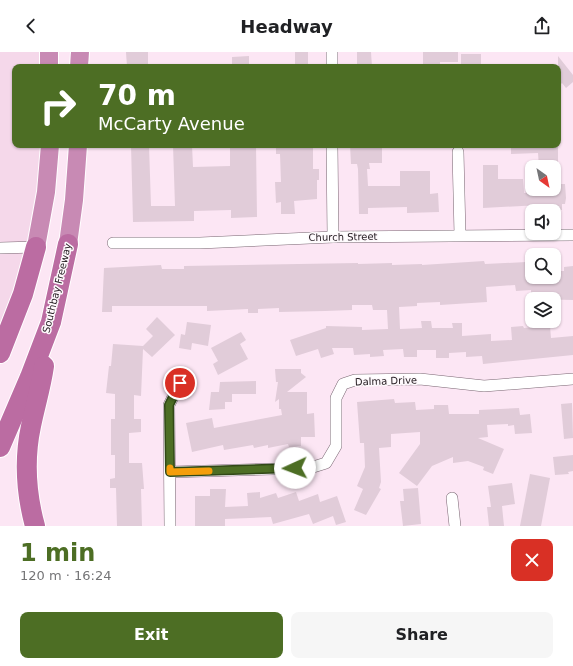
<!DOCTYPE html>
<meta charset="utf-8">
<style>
:root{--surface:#fff;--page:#f6f6f6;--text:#202124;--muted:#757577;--accent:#4d6e24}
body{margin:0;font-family:"DejaVu Sans",sans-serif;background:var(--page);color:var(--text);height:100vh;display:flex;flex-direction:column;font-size:15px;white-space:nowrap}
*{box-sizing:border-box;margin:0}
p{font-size:13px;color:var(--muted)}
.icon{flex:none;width:22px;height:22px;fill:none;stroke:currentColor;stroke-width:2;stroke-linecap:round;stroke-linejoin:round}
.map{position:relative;height:474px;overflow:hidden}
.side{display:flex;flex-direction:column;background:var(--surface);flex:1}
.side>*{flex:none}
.guide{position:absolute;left:12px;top:12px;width:549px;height:84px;border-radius:8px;box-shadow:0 1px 3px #0004;background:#4d6e24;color:#fff;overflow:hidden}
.needle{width:26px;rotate:147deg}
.controls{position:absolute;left:525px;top:108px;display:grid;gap:8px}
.controls a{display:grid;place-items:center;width:36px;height:36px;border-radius:8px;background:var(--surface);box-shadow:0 1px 3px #0004;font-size:20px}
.pin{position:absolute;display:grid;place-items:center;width:34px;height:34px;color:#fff;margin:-17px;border:2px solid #fff;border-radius:50%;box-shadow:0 1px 4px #0007}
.me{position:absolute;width:44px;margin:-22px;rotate:268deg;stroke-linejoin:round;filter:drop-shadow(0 0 3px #0008)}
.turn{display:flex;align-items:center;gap:14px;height:84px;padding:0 20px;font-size:18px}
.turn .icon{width:52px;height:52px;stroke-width:2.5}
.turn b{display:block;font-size:28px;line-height:34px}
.round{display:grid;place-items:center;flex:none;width:42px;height:42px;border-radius:8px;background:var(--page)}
.summary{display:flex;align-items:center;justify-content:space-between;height:68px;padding:0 20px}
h1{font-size:24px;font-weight:700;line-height:30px;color:var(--accent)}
.primary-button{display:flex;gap:8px;margin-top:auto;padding:8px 20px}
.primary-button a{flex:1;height:46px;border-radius:8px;background:var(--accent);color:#fff;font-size:16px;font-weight:700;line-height:46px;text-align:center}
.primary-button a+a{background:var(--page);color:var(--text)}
header{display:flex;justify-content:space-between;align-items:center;height:52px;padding:0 20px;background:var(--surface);font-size:18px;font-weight:700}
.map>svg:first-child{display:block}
</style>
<header><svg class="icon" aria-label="back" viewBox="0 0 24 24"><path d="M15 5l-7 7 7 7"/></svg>Headway<svg class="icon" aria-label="share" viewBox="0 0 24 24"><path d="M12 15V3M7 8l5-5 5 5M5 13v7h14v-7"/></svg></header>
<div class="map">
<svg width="573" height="474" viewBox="0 0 573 474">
<rect width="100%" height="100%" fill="#fce6f4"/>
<path fill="#f5d8ea" d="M0,0H49V15H15V93H50L46,140L0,301Z"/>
<g fill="#e1ccd9">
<path d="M126,0H148V15H127Z"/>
<rect x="295" y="0" width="13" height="15"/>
<path d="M357,0H371L372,15H357Z"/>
<path d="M423,0H458V10H440V15H423Z"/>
<rect x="461" y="2" width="20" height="13"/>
<path d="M249,4V15H232V5Z"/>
<path d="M558,4L573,23V30L566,36L562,31L558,35Z"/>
<path d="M131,93H149L151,154H175L173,93H192L193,115L230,114V93H256L257,165L231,166V158L194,159V169L133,170Z"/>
<path d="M276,93H313V117H319V128H317V147L294,149L295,162H281V150L276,151L275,130H281L280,102H276Z"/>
<path d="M350,93H382V111H369L370,117H367L368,134H400V119H430V142L438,141L439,160L407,161V155L368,156V162H359L358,117L357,112H351Z"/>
<path d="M511,93H558V115H539L538,101L511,102Z"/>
<path d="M483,113H498V127H523L524,141L546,140V137H554V132H565L566,146L565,152H562V158H551V156H540V153L483,156Z"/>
<path d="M484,209L485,212L526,210V218H532V225L540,226L560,225V219H564V215L573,214V248L531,247V238L516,239L515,233L486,235L487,250L440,253V250L417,251V254L399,255L400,277L422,276L421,269H431L432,276H453L452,271H462V284L491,282V289L512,288L511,275L523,274L524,276L550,274L551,286L573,284V303L483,312L482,304L466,305V300L449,301V306H436V298H417V305H404L403,297L383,298L384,304L370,305V302L354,303L353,296H332L334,302L321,306L318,297L296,304L290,288L326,276V274L362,275V278L388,277L387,258H373L372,253H352V258L325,259L279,260V256L258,257V261H248V257L207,259V254H112V260H102L104,216L161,213L162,217H184V214L358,211V212L392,211V213L422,212V213Z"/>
<path d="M157,265L175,283L152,305L143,297L141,344L134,343V367H141V380L129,381V411H142L144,437H141L142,474H117L116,436H110V427L115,426V403H111V367H115V342L106,341L109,314H111L113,292L143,294L153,284L146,277Z"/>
<path d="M187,270L211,273L208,294L192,291L191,298L179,296L181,282L185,283Z"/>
<path d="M241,280L246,288L240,292L248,307L218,323L213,312L218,309L211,296Z"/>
<path d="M275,317H301V321L306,325L287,340H307V362L314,361L315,385H301V394L289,395L288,392L268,396V393L254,396L253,393L224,398L223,393L192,400L186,371L212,366L214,376L282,363L281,357H279V347L275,350L278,330H276Z"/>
<path d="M256,329V342H232V350H225V357L209,358L211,340H219L220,330Z"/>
<path d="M394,347L395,351L415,350L416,358L434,357V353H448L449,362H479V358L519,356L520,363L530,362L532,381L515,382L514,373L508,374V372L487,373L488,385L478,386L504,397L493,422L483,418L484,415L468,409L453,411V405L432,414L417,434L399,421L420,392V380L391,382V395L379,396L381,430L379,436L381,437L366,463L354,458L363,437L357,434L365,415L364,391H360L357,350Z"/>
<path d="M572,351L573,386L564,387L561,352Z"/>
<path d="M573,403V419L568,420L569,422L555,423L553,405Z"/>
<path d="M530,422L550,426L541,474H520Z"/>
<path d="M512,431L515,452L502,454L504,474H489L487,455H491L488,434Z"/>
<path d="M418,436L421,472L403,474L400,449H404L403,437Z"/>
<path d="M210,437H226L225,455L248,454L247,441L260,440V446L276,441L278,446L296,440L299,449L318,442L320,450L337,444L346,470L336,473L333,464L313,472L309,462L273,472L271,465L225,467V474H195V444H210Z"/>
</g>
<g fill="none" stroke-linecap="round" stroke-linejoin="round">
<g stroke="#796672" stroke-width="12">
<g id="minor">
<path d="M332,0V15"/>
<path d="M332,93L333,185"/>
<path d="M458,100L460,183"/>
<path d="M113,191H200L333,185L573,183"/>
<path d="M0,196L36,195"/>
<path d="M170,420L310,416L326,411L336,394V346L343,332L355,328L420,327L484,334L573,327"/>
<path d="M452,446L455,474"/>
<path d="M170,474L169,353L180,331"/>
</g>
</g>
<g stroke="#fff" stroke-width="20">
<g id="trunk">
<path d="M49,0V15"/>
<path d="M79,15L80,0"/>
<path d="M68,192L74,148L78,93"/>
<path d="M36,195L46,140L50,93"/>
</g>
</g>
<g stroke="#fff" stroke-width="22">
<g id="motorway">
<path d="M0,301L23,242L36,195"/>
<path d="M0,395L30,325L51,270L68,192"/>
<path d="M35,474C26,441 24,407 31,374C35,354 41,335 44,314"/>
</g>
</g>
<use href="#minor" stroke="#fff" stroke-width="11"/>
<use href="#trunk" stroke="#c88ab4" stroke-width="18"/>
<use href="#motorway" stroke="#bb6ca2" stroke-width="20"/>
</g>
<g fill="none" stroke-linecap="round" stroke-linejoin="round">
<g stroke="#324817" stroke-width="10">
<path id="route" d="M180,331L169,353L170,420L295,416"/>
</g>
<use href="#route" stroke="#4d6e24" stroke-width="7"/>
<path stroke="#f59e0b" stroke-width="7" d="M170,416V420L209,419"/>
</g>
<g text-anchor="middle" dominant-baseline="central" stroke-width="3" stroke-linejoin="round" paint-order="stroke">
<g font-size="10" fill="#292126" stroke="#fef9fc">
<text transform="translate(343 185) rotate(-1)">Church Street</text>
<text transform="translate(57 236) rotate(-76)">Southbay Freeway</text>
<text transform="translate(386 329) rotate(-2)">Dalma Drive</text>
</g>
</g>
</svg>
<div class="controls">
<a><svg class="needle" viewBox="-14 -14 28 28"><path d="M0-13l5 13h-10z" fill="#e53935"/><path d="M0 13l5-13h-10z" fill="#757577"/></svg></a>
<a><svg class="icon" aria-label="sound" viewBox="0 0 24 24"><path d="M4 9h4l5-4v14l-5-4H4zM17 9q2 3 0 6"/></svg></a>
<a><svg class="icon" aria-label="search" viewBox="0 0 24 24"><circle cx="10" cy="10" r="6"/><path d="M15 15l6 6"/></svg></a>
<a><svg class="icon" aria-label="layers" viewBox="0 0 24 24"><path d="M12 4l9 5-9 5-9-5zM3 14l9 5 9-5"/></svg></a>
</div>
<div class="pin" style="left:180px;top:331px;background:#d93025"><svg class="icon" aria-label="arrive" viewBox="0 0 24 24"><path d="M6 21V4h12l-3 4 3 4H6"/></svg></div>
<svg class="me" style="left:295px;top:416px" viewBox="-20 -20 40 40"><circle r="19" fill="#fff"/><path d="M0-13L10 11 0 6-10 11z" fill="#4d6e24"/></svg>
<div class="guide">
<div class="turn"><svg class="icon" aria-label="right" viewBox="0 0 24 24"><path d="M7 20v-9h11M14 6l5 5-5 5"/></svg><div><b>70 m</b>McCarty Avenue</div></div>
</div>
</div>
<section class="side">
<div class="summary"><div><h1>1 min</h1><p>120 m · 16:24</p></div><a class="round" style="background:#d93025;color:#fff"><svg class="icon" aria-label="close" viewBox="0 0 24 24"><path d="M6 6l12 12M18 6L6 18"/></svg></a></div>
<div class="primary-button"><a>Exit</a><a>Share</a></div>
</section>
